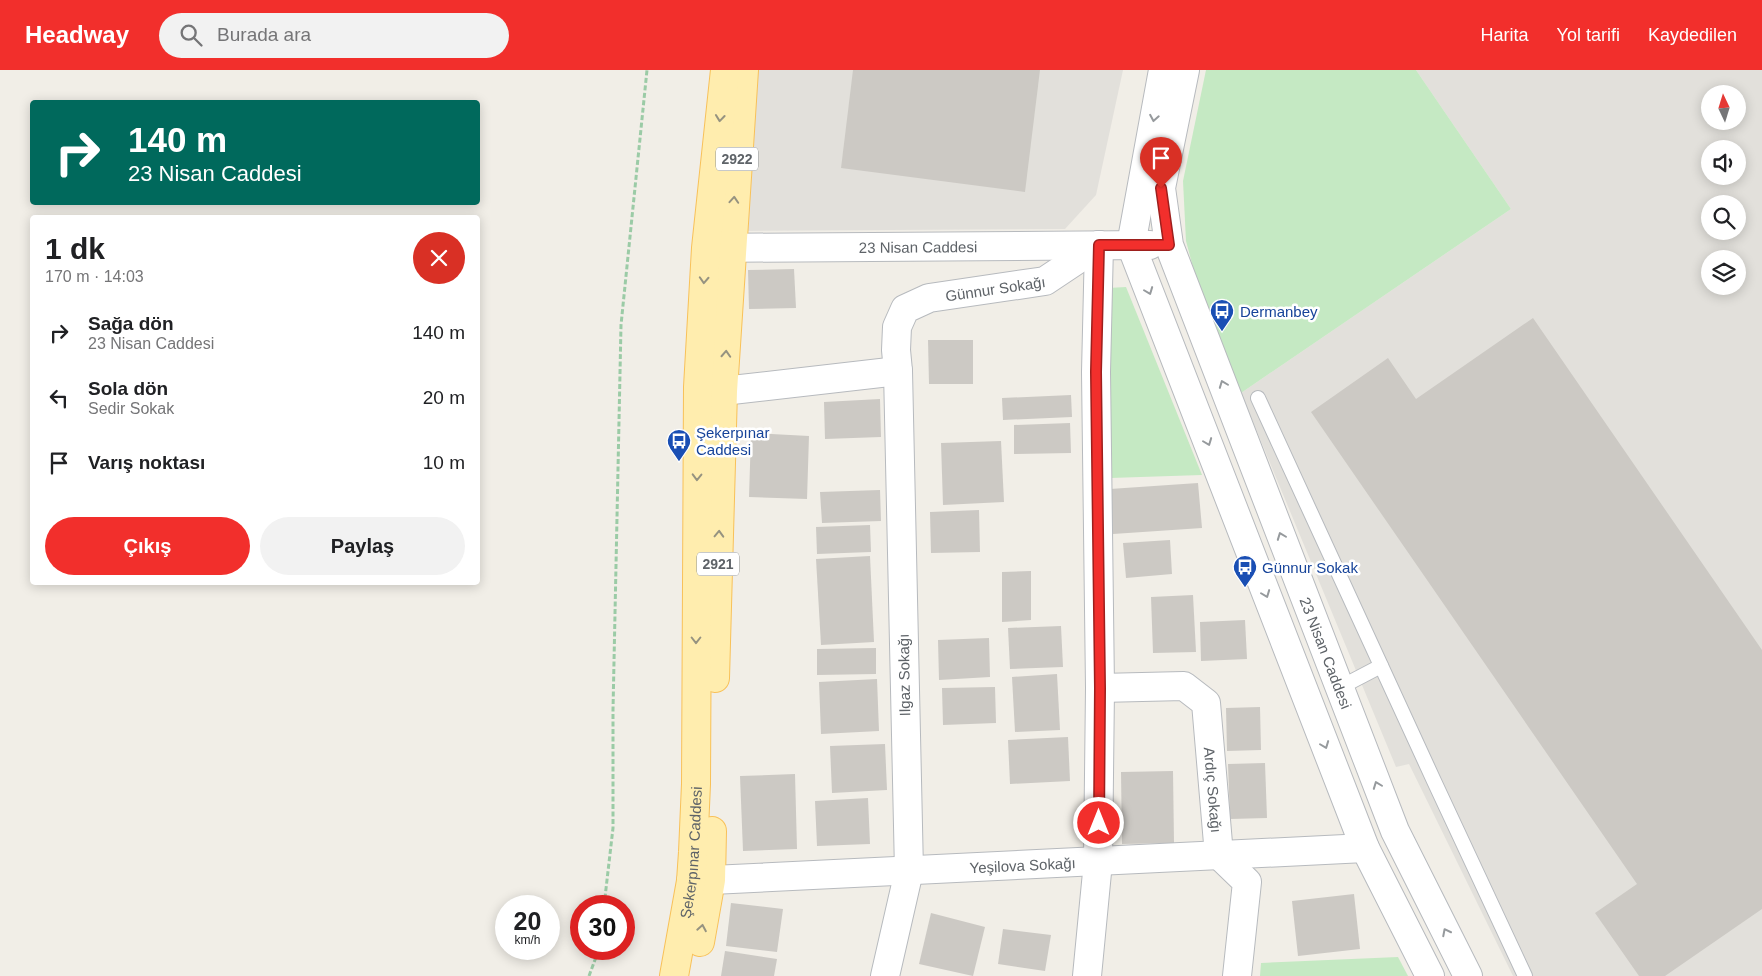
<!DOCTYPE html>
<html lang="tr">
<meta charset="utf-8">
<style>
:root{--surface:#fff;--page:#f2f2f2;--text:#202124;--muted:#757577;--accent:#f22f2c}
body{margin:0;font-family:Arial,sans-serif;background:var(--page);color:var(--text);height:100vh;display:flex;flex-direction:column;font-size:19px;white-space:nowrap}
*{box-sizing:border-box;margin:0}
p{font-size:16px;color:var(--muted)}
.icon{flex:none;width:28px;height:28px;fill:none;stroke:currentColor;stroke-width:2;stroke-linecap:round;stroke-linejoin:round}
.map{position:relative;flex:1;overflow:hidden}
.side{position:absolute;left:30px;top:145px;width:450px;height:370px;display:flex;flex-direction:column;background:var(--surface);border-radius:5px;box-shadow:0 2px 12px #0003}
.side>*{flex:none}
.top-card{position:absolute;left:30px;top:30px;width:450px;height:105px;border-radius:5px;box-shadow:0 2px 12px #0003;background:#00695c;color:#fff;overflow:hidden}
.needle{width:32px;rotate:356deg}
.buttons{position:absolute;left:1701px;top:15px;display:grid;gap:10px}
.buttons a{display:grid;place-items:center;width:45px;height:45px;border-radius:50%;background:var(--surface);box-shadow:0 2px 12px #0003;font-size:25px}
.speed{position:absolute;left:495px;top:825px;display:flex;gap:10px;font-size:25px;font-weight:700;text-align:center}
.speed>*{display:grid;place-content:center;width:65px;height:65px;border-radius:50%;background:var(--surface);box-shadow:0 2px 12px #0003;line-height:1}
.speed small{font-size:12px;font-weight:400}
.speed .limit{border:8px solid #d22;background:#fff;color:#111}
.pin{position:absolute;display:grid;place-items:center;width:42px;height:42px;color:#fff;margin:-51px -21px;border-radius:50% 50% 50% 0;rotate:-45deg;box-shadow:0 0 5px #0007}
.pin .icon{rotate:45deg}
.me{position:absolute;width:55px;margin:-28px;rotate:0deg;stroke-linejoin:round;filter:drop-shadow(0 0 4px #0008)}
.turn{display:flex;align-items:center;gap:18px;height:105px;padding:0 15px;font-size:22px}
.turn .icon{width:65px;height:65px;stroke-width:2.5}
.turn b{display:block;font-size:35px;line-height:42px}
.round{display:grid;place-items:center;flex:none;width:52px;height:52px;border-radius:26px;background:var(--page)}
.headline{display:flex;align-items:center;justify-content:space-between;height:85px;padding:0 15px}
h1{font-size:30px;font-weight:600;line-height:38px}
.action{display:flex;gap:10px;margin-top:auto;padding:10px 15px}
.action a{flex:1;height:58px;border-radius:30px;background:var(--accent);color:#fff;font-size:20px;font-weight:600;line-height:58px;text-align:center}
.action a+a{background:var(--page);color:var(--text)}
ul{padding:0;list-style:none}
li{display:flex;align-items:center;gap:15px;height:65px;padding:0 15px}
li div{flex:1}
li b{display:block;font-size:19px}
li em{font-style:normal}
header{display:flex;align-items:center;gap:30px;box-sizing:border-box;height:70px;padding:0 25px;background:var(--accent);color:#fff}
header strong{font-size:24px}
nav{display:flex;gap:28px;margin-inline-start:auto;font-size:18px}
.search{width:350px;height:45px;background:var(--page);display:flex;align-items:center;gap:12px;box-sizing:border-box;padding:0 18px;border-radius:28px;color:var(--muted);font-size:19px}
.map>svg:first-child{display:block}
</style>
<header>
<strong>Headway</strong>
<div class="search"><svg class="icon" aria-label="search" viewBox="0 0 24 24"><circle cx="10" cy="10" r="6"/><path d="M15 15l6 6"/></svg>Burada ara</div>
<nav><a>Harita</a><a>Yol tarifi</a><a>Kaydedilen</a></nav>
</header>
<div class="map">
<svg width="1762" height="906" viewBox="0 0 1762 906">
<rect width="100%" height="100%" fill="#f1eee7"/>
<g fill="#e2e0db" fill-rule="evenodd">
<path d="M748,0H1123L1096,125L1065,159L739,161Z"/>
<path d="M1416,0H1762V906H1513L1409,694L1396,697L1241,323L1511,139ZM1710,24H1738V51H1710ZM1710,79H1738V106H1710ZM1710,134H1738V161H1710ZM1710,189H1738V216H1710Z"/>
</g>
<g fill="#c5e9c3">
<path d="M1206,0H1416L1511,139L1241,323L1194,201L1186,171L1183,111Z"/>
<path d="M1126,217L1202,405L1110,408L1108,218Z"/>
<path d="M1398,887L1408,906H1260L1261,893Z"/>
</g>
<g fill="#ccc9c4">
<path d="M853,0H1040L1025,122L841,98Z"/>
<path d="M794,199L796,238L749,239L748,200Z"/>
<path d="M1533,248L1762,580V839L1665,906H1639L1595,843L1637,814L1311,342L1388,288L1416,329Z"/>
<path d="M928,270H973V314H929Z"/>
<path d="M1071,325L1072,347L1003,350L1002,328Z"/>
<path d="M880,329L881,367L825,369L824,332Z"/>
<path d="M1070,353L1071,383L1014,384V355Z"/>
<path d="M751,363L809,366L807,429L749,427Z"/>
<path d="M1001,371L1004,432L943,435L941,373Z"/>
<path d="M1198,413L1202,458L1113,464L1110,419Z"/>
<path d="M880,420L881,451L822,453L820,422Z"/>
<path d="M979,440L980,482L931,483L930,442Z"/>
<path d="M870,455L871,482L817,484L816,457Z"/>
<path d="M1170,470L1172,504L1126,508L1123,473Z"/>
<path d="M870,486L874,572L821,575L816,489Z"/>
<path d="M1031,501V550L1002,552V502Z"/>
<path d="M1193,525L1196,582L1153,583L1151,527Z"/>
<path d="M1245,550L1247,589L1201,591L1200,552Z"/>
<path d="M1061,556L1063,597L1010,599L1008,558Z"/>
<path d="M989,568L990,607L939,610L938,570Z"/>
<path d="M876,578V604L817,605V579Z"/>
<path d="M1057,604L1060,660L1015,662L1012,607Z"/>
<path d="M877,609L879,661L821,664L819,612Z"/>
<path d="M995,617L996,653L943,655L942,618Z"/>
<path d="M1260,637L1261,680L1227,681L1226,638Z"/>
<path d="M1068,667L1070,711L1010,714L1008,670Z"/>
<path d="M885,674L887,720L832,723L830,676Z"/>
<path d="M1265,693L1267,748L1230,749L1228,694Z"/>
<path d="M1173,701L1174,773L1122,774L1121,702Z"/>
<path d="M795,704L797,779L743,781L740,706Z"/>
<path d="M868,728L870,774L817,776L815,731Z"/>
<path d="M1354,824L1360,879L1298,886L1292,831Z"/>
<path d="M731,833L783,839L777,882L726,876Z"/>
<path d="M931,843L985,857L973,906L919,894Z"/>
<path d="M1003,859L1051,865L1045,901L998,894Z"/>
<path d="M725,881L777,889L774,906H721Z"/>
</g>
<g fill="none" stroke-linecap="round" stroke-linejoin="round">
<g stroke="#b7babe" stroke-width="16">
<g id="service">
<path d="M1258,328L1434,711L1525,906"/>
<path d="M1339,618L1381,596"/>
</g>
</g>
<g stroke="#b7babe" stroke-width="30">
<g id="minor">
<path d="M723,321L898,301"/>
<path id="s1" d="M1100,618L1184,616L1206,633L1219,785L1247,812L1237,906"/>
<path id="s2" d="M691,811L1365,778"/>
<path id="s3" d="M885,906L909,801L898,301L896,280L897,257L905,239L929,228L1045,211L1099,175"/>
<path d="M1087,906L1098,792L1100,618L1096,302L1099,175"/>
</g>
</g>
<g stroke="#b7babe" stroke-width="30">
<g id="tertiary">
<path d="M1163,0L1131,175L1365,778L1430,906"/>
<path id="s4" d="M1185,0L1161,118L1169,175L1395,761L1468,906"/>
<path id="s5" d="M708,178L1150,175"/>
</g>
</g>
<g stroke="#f8c159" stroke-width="30">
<g id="primary">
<path d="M715,608L723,321L744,0"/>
<path d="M700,872L711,810L712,761"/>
<path id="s6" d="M674,906L691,811L693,782L696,714L698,317L706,178L725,0"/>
</g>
</g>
<g stroke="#9bcba6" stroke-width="3" stroke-dasharray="5 2.5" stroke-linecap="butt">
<path d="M604,836L613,758V640L621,255L647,0"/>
<path d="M589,906L599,879"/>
</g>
<use href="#service" stroke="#fff" stroke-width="14"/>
<use href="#minor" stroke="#fff" stroke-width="28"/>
<use href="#tertiary" stroke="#fff" stroke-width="28"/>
<use href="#primary" stroke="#ffedae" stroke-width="28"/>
</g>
<defs><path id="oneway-chevron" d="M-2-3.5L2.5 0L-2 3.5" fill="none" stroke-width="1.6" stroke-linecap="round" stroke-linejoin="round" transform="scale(1.25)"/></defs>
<g stroke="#969380">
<use href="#oneway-chevron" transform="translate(720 48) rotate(96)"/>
<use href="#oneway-chevron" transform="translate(734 130) rotate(-86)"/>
<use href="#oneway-chevron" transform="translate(704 210) rotate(93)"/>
<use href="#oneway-chevron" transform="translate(726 284) rotate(-87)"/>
<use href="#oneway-chevron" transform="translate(697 407) rotate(91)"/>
<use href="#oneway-chevron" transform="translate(719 464) rotate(-88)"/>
<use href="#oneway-chevron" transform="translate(696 570) rotate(90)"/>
<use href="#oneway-chevron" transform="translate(702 858) rotate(-80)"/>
</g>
<g stroke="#969a9d">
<use href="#oneway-chevron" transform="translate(1154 48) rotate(100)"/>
<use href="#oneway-chevron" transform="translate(1149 221) rotate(69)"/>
<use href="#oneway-chevron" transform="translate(1223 314) rotate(-111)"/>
<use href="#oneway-chevron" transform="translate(1208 372) rotate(69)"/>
<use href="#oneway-chevron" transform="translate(1281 466) rotate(-111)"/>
<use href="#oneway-chevron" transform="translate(1266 524) rotate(69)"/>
<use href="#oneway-chevron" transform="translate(1325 675) rotate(69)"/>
<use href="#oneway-chevron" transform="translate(1377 715) rotate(-111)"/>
<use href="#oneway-chevron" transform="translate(1446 862) rotate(-117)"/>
</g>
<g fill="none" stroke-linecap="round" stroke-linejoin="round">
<g stroke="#9d1f1d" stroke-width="12">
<path id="route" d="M1099,753L1100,618L1096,302L1099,175H1169L1161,118"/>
</g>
<use href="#route" stroke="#f22f2c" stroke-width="9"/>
</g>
<defs>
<g id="bus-pin" transform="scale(1.25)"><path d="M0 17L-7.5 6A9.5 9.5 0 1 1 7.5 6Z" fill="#1a4fb4" stroke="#fff"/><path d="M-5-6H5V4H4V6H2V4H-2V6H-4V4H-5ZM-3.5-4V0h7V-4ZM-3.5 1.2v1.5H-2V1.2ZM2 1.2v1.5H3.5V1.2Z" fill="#fff"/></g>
</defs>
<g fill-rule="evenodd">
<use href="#bus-pin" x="1222" y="241"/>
<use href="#bus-pin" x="679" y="371"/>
<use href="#bus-pin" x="1245" y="497"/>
</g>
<g text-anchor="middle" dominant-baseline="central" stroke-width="5" stroke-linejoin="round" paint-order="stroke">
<g fill="#fff" stroke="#8e9295" stroke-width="1">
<rect x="716" y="77.5" width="42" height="23" rx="4"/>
<rect x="697" y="482.5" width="42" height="23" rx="4"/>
</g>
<g font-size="14" font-weight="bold" fill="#5e6368">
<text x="737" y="89">2922</text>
<text x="718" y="494">2921</text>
</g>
<g font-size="15" fill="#5e6368" stroke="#fff">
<text stroke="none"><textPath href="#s5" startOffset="210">23 Nisan Caddesi</textPath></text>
<text stroke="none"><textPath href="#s3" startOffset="765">Günnur Sokağı</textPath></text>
<text stroke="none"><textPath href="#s4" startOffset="615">23 Nisan Caddesi</textPath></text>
<text transform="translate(904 605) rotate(-91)">Ilgaz Sokağı</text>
<text stroke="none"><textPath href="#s1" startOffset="199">Ardıç Sokağı</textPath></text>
<text stroke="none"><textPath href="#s6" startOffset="125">Şekerpınar Caddesi</textPath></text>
<text stroke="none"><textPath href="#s2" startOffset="332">Yeşilova Sokağı</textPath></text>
</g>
<g font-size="15" fill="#164399" stroke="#fff" text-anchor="start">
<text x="1240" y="241">Dermanbey</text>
<text x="696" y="362">Şekerpınar<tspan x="696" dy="17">Caddesi</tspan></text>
<text x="1262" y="497">Günnur Sokak</text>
</g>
</g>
</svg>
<div class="buttons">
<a><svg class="needle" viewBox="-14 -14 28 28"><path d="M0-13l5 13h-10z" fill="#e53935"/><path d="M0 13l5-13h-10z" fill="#757577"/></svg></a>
<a><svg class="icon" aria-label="sound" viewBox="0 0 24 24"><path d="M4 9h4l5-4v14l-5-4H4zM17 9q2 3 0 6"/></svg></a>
<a><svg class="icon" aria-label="search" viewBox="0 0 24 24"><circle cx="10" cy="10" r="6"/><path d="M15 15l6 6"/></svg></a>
<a><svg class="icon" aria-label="layers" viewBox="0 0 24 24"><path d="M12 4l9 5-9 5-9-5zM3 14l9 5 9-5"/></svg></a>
</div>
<div class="speed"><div>20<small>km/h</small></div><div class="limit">30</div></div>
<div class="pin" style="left:1161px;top:118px;background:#d93025"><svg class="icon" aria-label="arrive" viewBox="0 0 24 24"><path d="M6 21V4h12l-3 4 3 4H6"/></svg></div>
<svg class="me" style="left:1099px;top:753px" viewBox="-20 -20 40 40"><circle r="17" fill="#f22f2c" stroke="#fff" stroke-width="3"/><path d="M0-11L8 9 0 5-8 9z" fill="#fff"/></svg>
<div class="top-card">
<div class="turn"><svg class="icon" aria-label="right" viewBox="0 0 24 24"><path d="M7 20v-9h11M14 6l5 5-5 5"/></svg><div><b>140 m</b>23 Nisan Caddesi</div></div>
</div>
<section class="side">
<div class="headline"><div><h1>1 dk</h1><p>170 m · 14:03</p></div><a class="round" style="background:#d93025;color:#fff"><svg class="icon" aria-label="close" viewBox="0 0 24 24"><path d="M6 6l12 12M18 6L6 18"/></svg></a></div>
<ul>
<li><svg class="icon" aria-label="right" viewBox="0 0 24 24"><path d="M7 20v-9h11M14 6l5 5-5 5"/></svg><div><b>Sağa dön</b><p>23 Nisan Caddesi</p></div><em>140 m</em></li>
<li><svg class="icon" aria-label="left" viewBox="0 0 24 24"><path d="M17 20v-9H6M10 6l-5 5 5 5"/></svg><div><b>Sola dön</b><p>Sedir Sokak</p></div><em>20 m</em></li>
<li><svg class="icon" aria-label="arrive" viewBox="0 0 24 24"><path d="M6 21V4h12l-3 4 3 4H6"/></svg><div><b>Varış noktası</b></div><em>10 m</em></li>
</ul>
<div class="action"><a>Çıkış</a><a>Paylaş</a></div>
</section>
</div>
